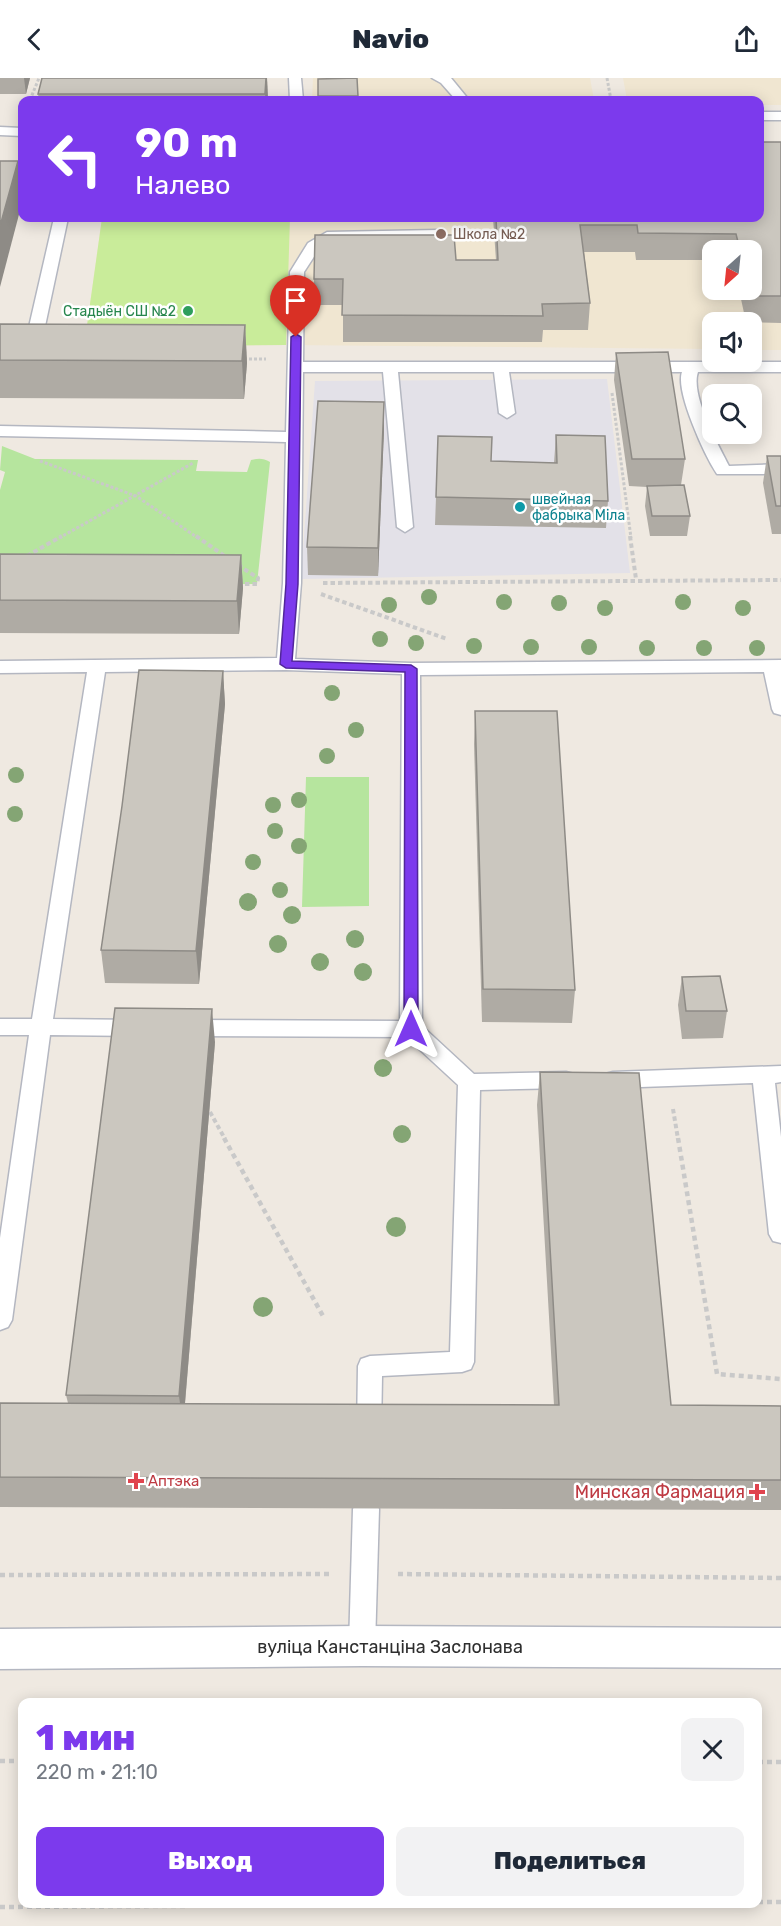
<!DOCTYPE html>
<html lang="ru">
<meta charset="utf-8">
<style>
:root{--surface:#fff;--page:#f2f2f3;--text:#1f2937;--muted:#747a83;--accent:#7c3aed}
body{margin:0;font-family:Rubik,sans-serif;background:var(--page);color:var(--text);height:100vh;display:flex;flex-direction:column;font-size:22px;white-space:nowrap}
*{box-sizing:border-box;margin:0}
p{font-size:20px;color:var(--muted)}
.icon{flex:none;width:33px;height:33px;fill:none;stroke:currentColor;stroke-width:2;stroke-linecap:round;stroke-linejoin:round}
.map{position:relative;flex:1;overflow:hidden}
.details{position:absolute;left:18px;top:1620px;width:744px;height:210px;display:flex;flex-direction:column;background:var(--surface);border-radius:12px;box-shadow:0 3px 15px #0003}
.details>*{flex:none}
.banner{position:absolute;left:18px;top:18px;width:746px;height:126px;border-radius:12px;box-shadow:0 3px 15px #0003;background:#7c3aed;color:#fff;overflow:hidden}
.needle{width:39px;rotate:207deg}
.tools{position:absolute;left:702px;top:162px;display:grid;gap:12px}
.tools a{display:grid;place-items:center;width:60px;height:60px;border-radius:12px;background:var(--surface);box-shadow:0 3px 15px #0003;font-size:30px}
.pin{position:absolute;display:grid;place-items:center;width:51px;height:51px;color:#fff;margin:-62px -26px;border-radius:50% 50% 50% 0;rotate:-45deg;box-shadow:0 0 6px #0007}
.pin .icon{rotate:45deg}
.me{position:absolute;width:66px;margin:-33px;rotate:0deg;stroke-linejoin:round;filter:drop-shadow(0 0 4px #0008)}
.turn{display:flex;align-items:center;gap:21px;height:126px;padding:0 18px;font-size:27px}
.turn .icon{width:78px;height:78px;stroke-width:2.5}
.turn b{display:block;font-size:42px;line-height:51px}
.round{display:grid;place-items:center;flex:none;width:63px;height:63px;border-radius:12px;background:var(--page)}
.headline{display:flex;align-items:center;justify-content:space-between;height:102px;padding:0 18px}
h1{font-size:36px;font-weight:800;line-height:45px;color:var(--accent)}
.primary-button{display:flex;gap:12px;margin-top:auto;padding:12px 18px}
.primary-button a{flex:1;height:69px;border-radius:12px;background:var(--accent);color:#fff;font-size:24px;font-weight:800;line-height:69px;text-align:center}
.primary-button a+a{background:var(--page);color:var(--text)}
header{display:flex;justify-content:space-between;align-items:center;height:78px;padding:0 18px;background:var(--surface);font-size:27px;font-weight:800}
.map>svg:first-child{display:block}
</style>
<header><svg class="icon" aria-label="back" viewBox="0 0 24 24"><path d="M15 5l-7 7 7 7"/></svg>Navio<svg class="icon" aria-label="share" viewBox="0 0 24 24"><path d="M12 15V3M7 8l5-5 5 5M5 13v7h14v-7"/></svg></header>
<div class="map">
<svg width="781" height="1848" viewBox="0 0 781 1848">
<rect width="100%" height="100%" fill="#efe9e1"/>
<path fill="#e3e1e8" d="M607,301L630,495L301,501L315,303Z"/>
<g fill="#f0e6d1" fill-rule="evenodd">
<path d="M313,0H590L594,22H312Z"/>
<path d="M623,0H781V27H759V22H627Z"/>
<path d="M781,70V272H752V244H712V271L286,267L84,269L102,140H759ZM712,172H752V212H712Z"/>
</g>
<g fill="#b6e59e">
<path d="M2,368L35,381L198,382L196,393L247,394L251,382C259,380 263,380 270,384L257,506L0,507V412L5,394L0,392Z"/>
<path d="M306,699H369V828L302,829Z"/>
</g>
<path fill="#c9ec9a" d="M102,140H290L286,267L84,269Z"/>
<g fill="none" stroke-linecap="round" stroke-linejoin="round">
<g stroke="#b4b7c1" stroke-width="3">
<g id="lane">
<path d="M289,0H301L303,22H290Z"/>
<path d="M432,0H451L469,22H456L441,5Z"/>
<rect x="759" y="34" width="22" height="8"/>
<path d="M0,49L22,50V58L0,57Z"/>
<path d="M54,140H68L41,267L33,272H0V262H26Z"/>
<path d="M438,152L445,156L443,159L330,162L319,171L304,194L303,284H781V294H698C690,317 718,366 729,388L781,386V396H717C705,378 675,313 682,294H509L515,335L507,340L499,335L494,294H398L413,449L405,454L397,449L383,294H303L301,505L295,581L411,585L781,582V637L774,635L772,631L764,594L420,597L422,948L474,996L566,994L574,996L577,1002L574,1008L566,1010L480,1012L474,1284L471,1291L462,1294L382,1298L381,1354L378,1362L369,1365L360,1362L357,1354L358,1288L361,1281L370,1278L450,1274L458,1007L406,959L187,958L179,956L176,950L179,944L187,942L400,943L402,596L286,592L105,594L53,941L140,942L148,944L151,950L148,956L140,958L50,957L12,1242L8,1249L0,1252V1160L29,957H0V941H32L87,594L0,595V583L277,580L283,505L286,364L0,358V348L286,354L290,194L308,165L327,154Z"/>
<path d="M781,988V1004L775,1005L781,1059V1165L773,1163L769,1156L753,1005L613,1010L605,1008L602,1002L605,996L613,994Z"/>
<path d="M366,1420L375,1423L379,1431L375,1568L371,1577L362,1581L353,1577L349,1568L353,1431L357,1423Z"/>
</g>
</g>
<g stroke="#b4b7c1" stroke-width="3">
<path id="secondary" d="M362,1548L781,1550V1590L362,1588L0,1591V1551Z"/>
</g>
<g stroke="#c9c9c9" stroke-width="3" stroke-dasharray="3 2" stroke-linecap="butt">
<path d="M607,0L611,22"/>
<path d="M30,22L39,0"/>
<path d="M244,281H266"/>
<path d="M612,315L631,460"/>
<path d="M40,383L136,418L198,460"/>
<path d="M59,460L193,385"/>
</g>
<g stroke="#c9c9c9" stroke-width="4" stroke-dasharray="4.5 3" stroke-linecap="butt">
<path d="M196,458L226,479"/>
<path d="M630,458L636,501"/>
<path d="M27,478L62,458"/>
<path d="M238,487L258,500L257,506H238"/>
<path d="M323,505L781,502"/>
<path d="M321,516L447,561"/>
<path d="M673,1031L678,1061"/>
<path d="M210,1034L225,1061"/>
</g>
<g stroke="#c9c9c9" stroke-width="4.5" stroke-dasharray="5 4" stroke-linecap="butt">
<path d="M224,1060L323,1238"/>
<path d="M678,1060L717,1296L781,1301"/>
<path d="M398,1496L781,1500"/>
<path d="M0,1497L330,1496"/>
<path d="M0,1683H22"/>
<path d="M758,1684H781"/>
<path d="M758,1824H781"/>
<path d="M0,1829L500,1826"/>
</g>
<use href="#lane" fill="#fff" fill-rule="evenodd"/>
<use href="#secondary" fill="#fff" fill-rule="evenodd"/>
</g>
<g fill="#84a574">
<circle cx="429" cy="519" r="8"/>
<circle cx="504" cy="524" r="8"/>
<circle cx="683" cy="524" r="8"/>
<circle cx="559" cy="525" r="8"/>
<circle cx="389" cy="527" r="8"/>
<circle cx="605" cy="530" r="8"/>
<circle cx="743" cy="530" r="8"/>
<circle cx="380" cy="561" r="8"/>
<circle cx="416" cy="565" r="8"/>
<circle cx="474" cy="568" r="8"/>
<circle cx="531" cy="569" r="8"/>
<circle cx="589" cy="569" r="8"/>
<circle cx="647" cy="570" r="8"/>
<circle cx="704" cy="570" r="8"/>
<circle cx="757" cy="570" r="8"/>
<circle cx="332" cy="615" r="8"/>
<circle cx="356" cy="652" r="8"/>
<circle cx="327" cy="678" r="8"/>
<circle cx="16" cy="697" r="8"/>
<circle cx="299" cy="722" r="8"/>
<circle cx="273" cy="727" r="8"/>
<circle cx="15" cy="736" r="8"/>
<circle cx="275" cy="753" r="8"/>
<circle cx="299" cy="768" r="8"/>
<circle cx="253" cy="784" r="8"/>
<circle cx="280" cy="812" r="8"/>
<circle cx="248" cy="824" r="9"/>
<circle cx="292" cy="837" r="9"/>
<circle cx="355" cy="861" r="9"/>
<circle cx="278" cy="866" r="9"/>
<circle cx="320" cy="884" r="9"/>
<circle cx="363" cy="894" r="9"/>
<circle cx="383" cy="990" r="9"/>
<circle cx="402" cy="1056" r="9"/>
<circle cx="396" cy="1149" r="10"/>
<circle cx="263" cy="1229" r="10"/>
</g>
<g fill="#afaba4">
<path d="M0,0H30L26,16H0Z"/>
<path d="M42,0H267L268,22H39L38,16Z"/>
<path d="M357,0L358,22H318V1Z"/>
<path d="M781,64V245L746,244L739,212H752V172H712V182H636L635,174H584L590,225L588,252H543L542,264H343V227H314V201L456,182H496L493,140H759Z"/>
<path d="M0,246L245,247L247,285L244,321L0,320Z"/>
<path d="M616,275L685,381L681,407L690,438L687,458H650L645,428L647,409L629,408L614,302Z"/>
<path d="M384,352L378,498L308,497L307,469Z"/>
<path d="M556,357L608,423L606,450L435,447L436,419L491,383L554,385Z"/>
<path d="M767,378H781V456H772L763,405Z"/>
<path d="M0,476L241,477L243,510L239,556L0,555Z"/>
<path d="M223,593L225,626L199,906L105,905L101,872Z"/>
<path d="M475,633L575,912L572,945L482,944L474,666Z"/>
<path d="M682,899L727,933L723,960L682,961L678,927Z"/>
<path d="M215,964L185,1326L554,1327L537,1027L540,994L671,1327L781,1328V1432L0,1429V1325H68L66,1317Z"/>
</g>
<g fill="#8e8b86">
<path d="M24,0H30L26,16Z"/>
<path d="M266,0H267L268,22H265Z"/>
<path d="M18,83L22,117V125L0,209V148Z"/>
<path d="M245,247L247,285L244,321L242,283Z"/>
<path d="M384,324V352L378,498V470Z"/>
<path d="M241,477L243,510L239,556L237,523Z"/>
<path d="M223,593L225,626L199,906L196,873Z"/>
<path d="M212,931L215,964L183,1348L179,1318Z"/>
</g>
<g fill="#cbc7bf" stroke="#8e8b86" stroke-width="1.5">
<path d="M42,0H266L265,16H38Z"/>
<path d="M357,0L358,18H318V1Z"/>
<path d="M759,64H781V218H749L748,212H752V172H740L736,156L638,155L637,147H580L590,225L542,226L543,238L342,237L343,201H314L315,157H454L456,182H498L496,140H759Z"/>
<path d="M0,83H18L0,148Z"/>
<path d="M0,246L245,247L242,283L0,282Z"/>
<path d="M668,274L685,381H632L616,275Z"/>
<path d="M318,323L384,324L378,470L307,469Z"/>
<path d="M556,357L605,358L608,423L436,419L438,358L492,359L491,383L557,385Z"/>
<path d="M767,378H781V428H776Z"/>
<path d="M684,407L690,438H652L647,408Z"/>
<path d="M0,476L241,477L237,523L0,522Z"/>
<path d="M139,592L223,593L196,873L101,872L122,728Z"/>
<path d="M475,633H557L575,912L483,911Z"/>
<path d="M720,898L727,933H686L682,899Z"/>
<path d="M115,930L212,931L179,1318L66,1317Z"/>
<path d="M540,994L639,995L671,1327L781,1328V1402L0,1399V1325L559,1327Z"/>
</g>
<path fill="#7c3aed" stroke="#51269a" stroke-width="1.5" d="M296,256L301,259L298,506L292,583L411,587L417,591L418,951L411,956L404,951L405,594L286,590L280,586L286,506L291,259Z"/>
<circle fill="#8d6e63" stroke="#fff" stroke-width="2" cx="441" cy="156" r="6"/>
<circle fill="#2e9e5b" stroke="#fff" stroke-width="2" cx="188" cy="233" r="6"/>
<circle fill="#0f9aa8" stroke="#fff" stroke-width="2" cx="520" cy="429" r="6"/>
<g fill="#e0444e" stroke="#fff" stroke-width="2">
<path d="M133 1394h6v6h6v6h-6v6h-6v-6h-6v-6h6z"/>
<path d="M754 1405h6v6h6v6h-6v6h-6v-6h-6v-6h6z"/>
</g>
<g text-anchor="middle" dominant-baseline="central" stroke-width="5" stroke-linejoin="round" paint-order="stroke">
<g font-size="14" fill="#785e54" stroke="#fff" text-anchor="start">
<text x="453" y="156">Школа №2</text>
</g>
<g font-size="14" fill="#27864d" stroke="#fff" text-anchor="end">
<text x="176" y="233">Стадыён СШ №2</text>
</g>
<g font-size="14" fill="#0d838f" stroke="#fff" text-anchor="start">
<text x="532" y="421">швейная<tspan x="532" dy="16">фабрыка Міла</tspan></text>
</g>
<g font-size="15" fill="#be3a42" stroke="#fff" text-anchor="start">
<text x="148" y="1403">Аптэка</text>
</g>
<g font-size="18" fill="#be3a42" stroke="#fff" text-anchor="end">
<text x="745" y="1414">Минская Фармация</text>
</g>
<g font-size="18" fill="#2e2e2e" stroke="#fff">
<text x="390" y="1569">вуліца Канстанціна Заслонава</text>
</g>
</g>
</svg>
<div class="tools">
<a><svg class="needle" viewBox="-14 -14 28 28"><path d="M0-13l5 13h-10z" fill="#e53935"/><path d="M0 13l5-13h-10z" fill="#747a83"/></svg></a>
<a><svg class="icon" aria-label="sound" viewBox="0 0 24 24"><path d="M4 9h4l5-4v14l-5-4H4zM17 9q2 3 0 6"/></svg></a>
<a><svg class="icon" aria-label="search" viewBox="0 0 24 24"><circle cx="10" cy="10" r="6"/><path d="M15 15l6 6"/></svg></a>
</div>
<div class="pin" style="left:296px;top:259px;background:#d93025"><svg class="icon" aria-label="arrive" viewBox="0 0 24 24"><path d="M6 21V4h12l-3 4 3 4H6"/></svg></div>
<svg class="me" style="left:411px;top:951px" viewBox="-20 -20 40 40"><path d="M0-17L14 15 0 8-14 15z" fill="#7c3aed" stroke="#fff" stroke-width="4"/></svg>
<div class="banner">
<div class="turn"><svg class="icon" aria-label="left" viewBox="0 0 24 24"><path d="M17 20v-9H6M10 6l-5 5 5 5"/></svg><div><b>90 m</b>Налево</div></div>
</div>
<section class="details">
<div class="headline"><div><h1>1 мин</h1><p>220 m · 21:10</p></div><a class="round"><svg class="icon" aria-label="close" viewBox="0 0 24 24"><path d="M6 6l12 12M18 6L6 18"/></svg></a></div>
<div class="primary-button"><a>Выход</a><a>Поделиться</a></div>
</section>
</div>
